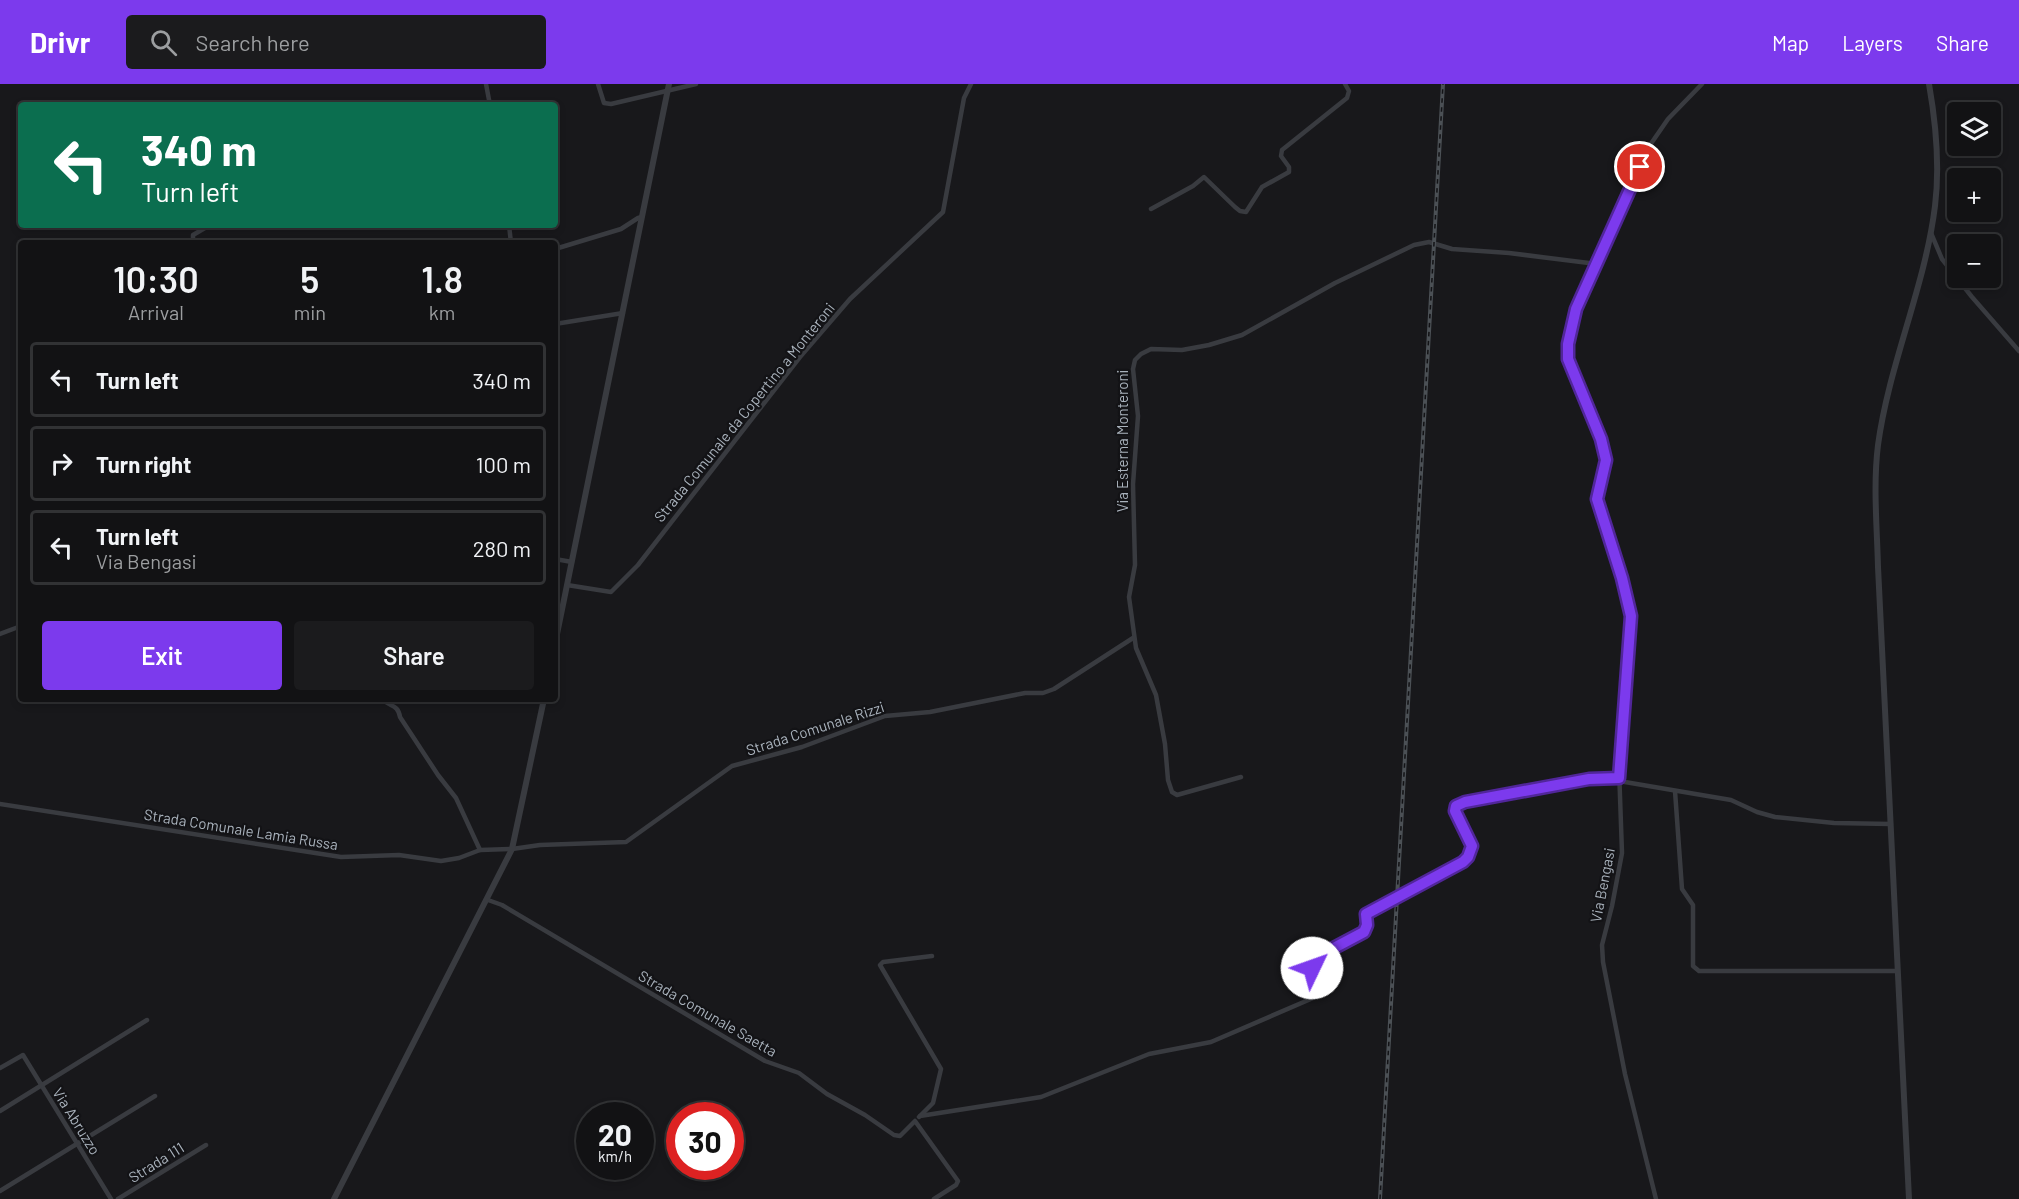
<!DOCTYPE html>
<meta charset="utf-8">
<style>
:root{--surface:#121214;--page:#1b1b1d;--text:#f1f3f6;--muted:#9c9ea0;--line:#313234;--accent:#7c3aed}
body{margin:0;font-family:Barlow,sans-serif;background:var(--page);color:var(--text);height:100vh;display:flex;flex-direction:column;font-size:22px;white-space:nowrap}
*{box-sizing:border-box;margin:0}
p{font-size:20px;color:var(--muted)}
.icon{flex:none;width:33px;height:33px;fill:none;stroke:currentColor;stroke-width:2;stroke-linecap:round;stroke-linejoin:round}
.map{position:relative;flex:1;overflow:hidden}
.side{position:absolute;left:18px;top:156px;width:540px;height:462px;display:flex;flex-direction:column;background:var(--surface);border-radius:6px;box-shadow:0 3px 9px #0003,0 0 0 2px var(--line)}
.side>*{flex:none}
.guide{position:absolute;left:18px;top:18px;width:540px;height:126px;border-radius:6px;box-shadow:0 3px 9px #0003,0 0 0 2px var(--line);background:#0b6e4f;color:#fff;overflow:hidden}
.buttons{position:absolute;left:1947px;top:18px;display:grid;gap:12px}
.buttons a{display:grid;place-items:center;width:54px;height:54px;border-radius:6px;background:var(--surface);box-shadow:0 3px 9px #0003,0 0 0 2px var(--line);font-size:30px}
.speed{position:absolute;left:576px;top:1018px;display:flex;gap:12px;font-size:30px;font-weight:700;text-align:center}
.speed>*{display:grid;place-content:center;width:78px;height:78px;border-radius:50%;background:var(--surface);box-shadow:0 3px 9px #0003,0 0 0 2px var(--line);line-height:1}
.speed small{font-size:15px;font-weight:400}
.speed .limit{border:9px solid #d22;background:#fff;color:#111}
.pin{position:absolute;display:grid;place-items:center;width:51px;height:51px;color:#fff;margin:-26px;border:3px solid #fff;border-radius:50%;box-shadow:0 2px 6px #0007}
.me{position:absolute;width:66px;margin:-33px;rotate:48deg;stroke-linejoin:round;filter:drop-shadow(0 0 4px #0008)}
.turn{display:flex;align-items:center;gap:21px;height:126px;padding:0 24px;font-size:27px}
.turn .icon{width:78px;height:78px;stroke-width:2.5}
.turn b{display:block;font-size:42px;line-height:51px}
.eta{display:flex;justify-content:space-evenly;align-items:center;height:102px;text-align:center}
.eta b{font-size:36px;font-weight:600;line-height:42px}
.cta{display:flex;gap:12px;margin-top:auto;padding:12px 24px}
.cta a{flex:1;height:69px;border-radius:6px;background:var(--accent);color:#fff;font-size:24px;font-weight:600;line-height:69px;text-align:center}
.cta a+a{background:var(--page);color:var(--text)}
ul{padding:0;list-style:none}
li{display:flex;align-items:center;gap:18px;height:75px;margin:0 12px 9px;padding:0 12px;border:3px solid var(--line);border-radius:6px}
li div{flex:1}
li b{display:block;font-size:22px}
li em{font-style:normal}
header{display:flex;align-items:center;gap:36px;box-sizing:border-box;height:84px;padding:0 30px;background:var(--accent);color:#fff}
header strong{font-size:28px}
nav{display:flex;gap:33px;margin-inline-start:auto;font-size:21px}
.search{width:420px;height:54px;background:var(--page);display:flex;align-items:center;gap:15px;box-sizing:border-box;padding:0 21px;border-radius:6px;color:var(--muted);font-size:22px}
.map>svg:first-child{display:block}
</style>
<header>
<strong>Drivr</strong>
<div class="search"><svg class="icon" aria-label="search" viewBox="0 0 24 24"><circle cx="10" cy="10" r="6"/><path d="M15 15l6 6"/></svg>Search here</div>
<nav><a>Map</a><a>Layers</a><a>Share</a></nav>
</header>
<div class="map">
<svg width="2019" height="1115" viewBox="0 0 2019 1115">
<rect width="100%" height="100%" fill="#18181b"/>
<g fill="none" stroke-linecap="round" stroke-linejoin="round">
<g stroke="#393b40" stroke-width="4.5">
<path d="M486,0L490,21"/>
<path d="M598,0L604,19L611,20L696,0"/>
<path d="M1151,125L1193,102L1204,93L1235,123L1240,127L1246,128L1262,103L1289,88V83L1281,72L1282,66L1347,14L1349,7L1345,0"/>
<path d="M509,141L511,159"/>
<path d="M1931,149L1942,175L1972,213L2019,267"/>
<path d="M197,159L193,155V151L210,141"/>
<path d="M555,165L621,145L638,134L642,133"/>
<path d="M555,240L623,229"/>
<path d="M555,475L572,478"/>
<path d="M567,501L611,508L638,481L800,273L850,215L943,128L964,14L971,0"/>
<path d="M0,550L21,542"/>
<path d="M382,615C390,623 398,620 400,633L438,691L456,714L480,766"/>
<path d="M1241,693L1177,711L1172,708L1168,696L1165,660L1156,611L1136,564L1129,513L1135,481L1133,400L1138,332L1133,285L1135,276L1141,270L1151,265L1182,266L1209,261L1242,251L1335,199L1414,161L1429,158L1452,165L1509,169L1597,180"/>
<path d="M1619,697L1731,716L1757,728L1775,733L1834,739L1891,740"/>
<path d="M1675,707L1682,805L1693,821V882L1699,887H1898"/>
<path d="M0,720L341,773L399,771L441,777L459,774L480,766L512,765L540,761L626,758L732,682L802,663L885,632L930,628L1025,609H1043L1054,605L1133,554"/>
<path d="M488,816L502,821L765,977L799,989L827,1010L865,1031L894,1051L900,1052L915,1037L958,1097L956,1101L934,1115"/>
<path d="M0,984L23,971L111,1115"/>
<path d="M0,1027L147,936"/>
<path d="M920,1032L1041,1013L1149,970L1211,958L1320,911L1312,883L1315,874L1364,848L1367,841L1366,830L1463,778L1472,766V762L1455,727L1456,722L1465,718L1589,695L1619,694"/>
<path d="M919,1033L933,1019L941,985L880,881L883,878L932,872"/>
<path d="M0,1107L155,1012"/>
<path d="M118,1115L206,1061"/>
<path d="M1656,1115L1625,990L1603,878L1602,861L1612,822L1622,769L1619,684L1631,532L1622,493L1597,415L1606,376L1601,355L1568,275V260L1576,225L1648,64L1668,35L1702,0"/>
</g>
<g stroke="#393b40" stroke-width="6">
<path d="M555,560L669,0"/>
<path d="M334,1115L512,765L544,615"/>
<path d="M1909,1115L1878,483C1877,443 1873,401 1878,361C1889,280 1925,203 1935,122C1940,82 1936,40 1929,0"/>
</g>
<g stroke="#4b5055" stroke-width="4">
<path id="rail" d="M1380,1115L1443,0"/>
</g>
<use href="#rail" stroke="#131316" stroke-width="1.5" stroke-dasharray="4.5" stroke-linecap="butt"/>
</g>
<g fill="none" stroke-linecap="round" stroke-linejoin="round">
<g stroke="#51269a" stroke-width="15">
<path id="route" d="M1312,884L1315,874L1364,848L1367,841L1366,830L1463,778L1468,773L1472,762L1455,727L1456,722L1465,718L1589,695L1619,694L1631,532L1622,494L1597,415L1606,376L1601,355L1568,275V260L1576,225L1640,83"/>
</g>
<use href="#route" stroke="#7c3aed" stroke-width="10"/>
</g>
<g text-anchor="middle" dominant-baseline="central" stroke-width="4.5" stroke-linejoin="round" paint-order="stroke">
<g font-size="15" fill="#a9b2bc" stroke="#131316">
<text transform="translate(744 328) rotate(-51)">Strada Comunale da Copertino a Monteroni</text>
<text transform="translate(1122 357) rotate(-90)">Via Esterna Monteroni</text>
<text transform="translate(815 644) rotate(-18)">Strada Comunale Rizzi</text>
<text transform="translate(241 745) rotate(9)">Strada Comunale Lamia Russa</text>
<text transform="translate(1602 801) rotate(-79)">Via Bengasi</text>
<text transform="translate(708 929) rotate(30)">Strada Comunale Saetta</text>
<text transform="translate(77 1037) rotate(58)">Via Abruzzo</text>
<text transform="translate(156 1078) rotate(-32)">Strada 111</text>
</g>
</g>
</svg>
<div class="buttons">
<a><svg class="icon" aria-label="layers" viewBox="0 0 24 24"><path d="M12 4l9 5-9 5-9-5zM3 14l9 5 9-5"/></svg></a>
<a>+</a>
<a>−</a>
</div>
<div class="speed"><div>20<small>km/h</small></div><div class="limit">30</div></div>
<div class="pin" style="left:1640px;top:83px;background:#d93025"><svg class="icon" aria-label="arrive" viewBox="0 0 24 24"><path d="M6 21V4h12l-3 4 3 4H6"/></svg></div>
<svg class="me" style="left:1312px;top:884px" viewBox="-20 -20 40 40"><circle r="19" fill="#fff"/><path d="M0-13L10 11 0 6-10 11z" fill="#7c3aed"/></svg>
<div class="guide">
<div class="turn"><svg class="icon" aria-label="left" viewBox="0 0 24 24"><path d="M17 20v-9H6M10 6l-5 5 5 5"/></svg><div><b>340 m</b>Turn left</div></div>
</div>
<section class="side">
<div class="eta">
<div><b>10:30</b><p>Arrival</p></div>
<div><b>5</b><p>min</p></div>
<div><b>1.8</b><p>km</p></div>
</div>
<ul>
<li><svg class="icon" aria-label="left" viewBox="0 0 24 24"><path d="M17 20v-9H6M10 6l-5 5 5 5"/></svg><div><b>Turn left</b></div><em>340 m</em></li>
<li><svg class="icon" aria-label="right" viewBox="0 0 24 24"><path d="M7 20v-9h11M14 6l5 5-5 5"/></svg><div><b>Turn right</b></div><em>100 m</em></li>
<li><svg class="icon" aria-label="left" viewBox="0 0 24 24"><path d="M17 20v-9H6M10 6l-5 5 5 5"/></svg><div><b>Turn left</b><p>Via Bengasi</p></div><em>280 m</em></li>
</ul>
<div class="cta"><a>Exit</a><a>Share</a></div>
</section>
</div>
